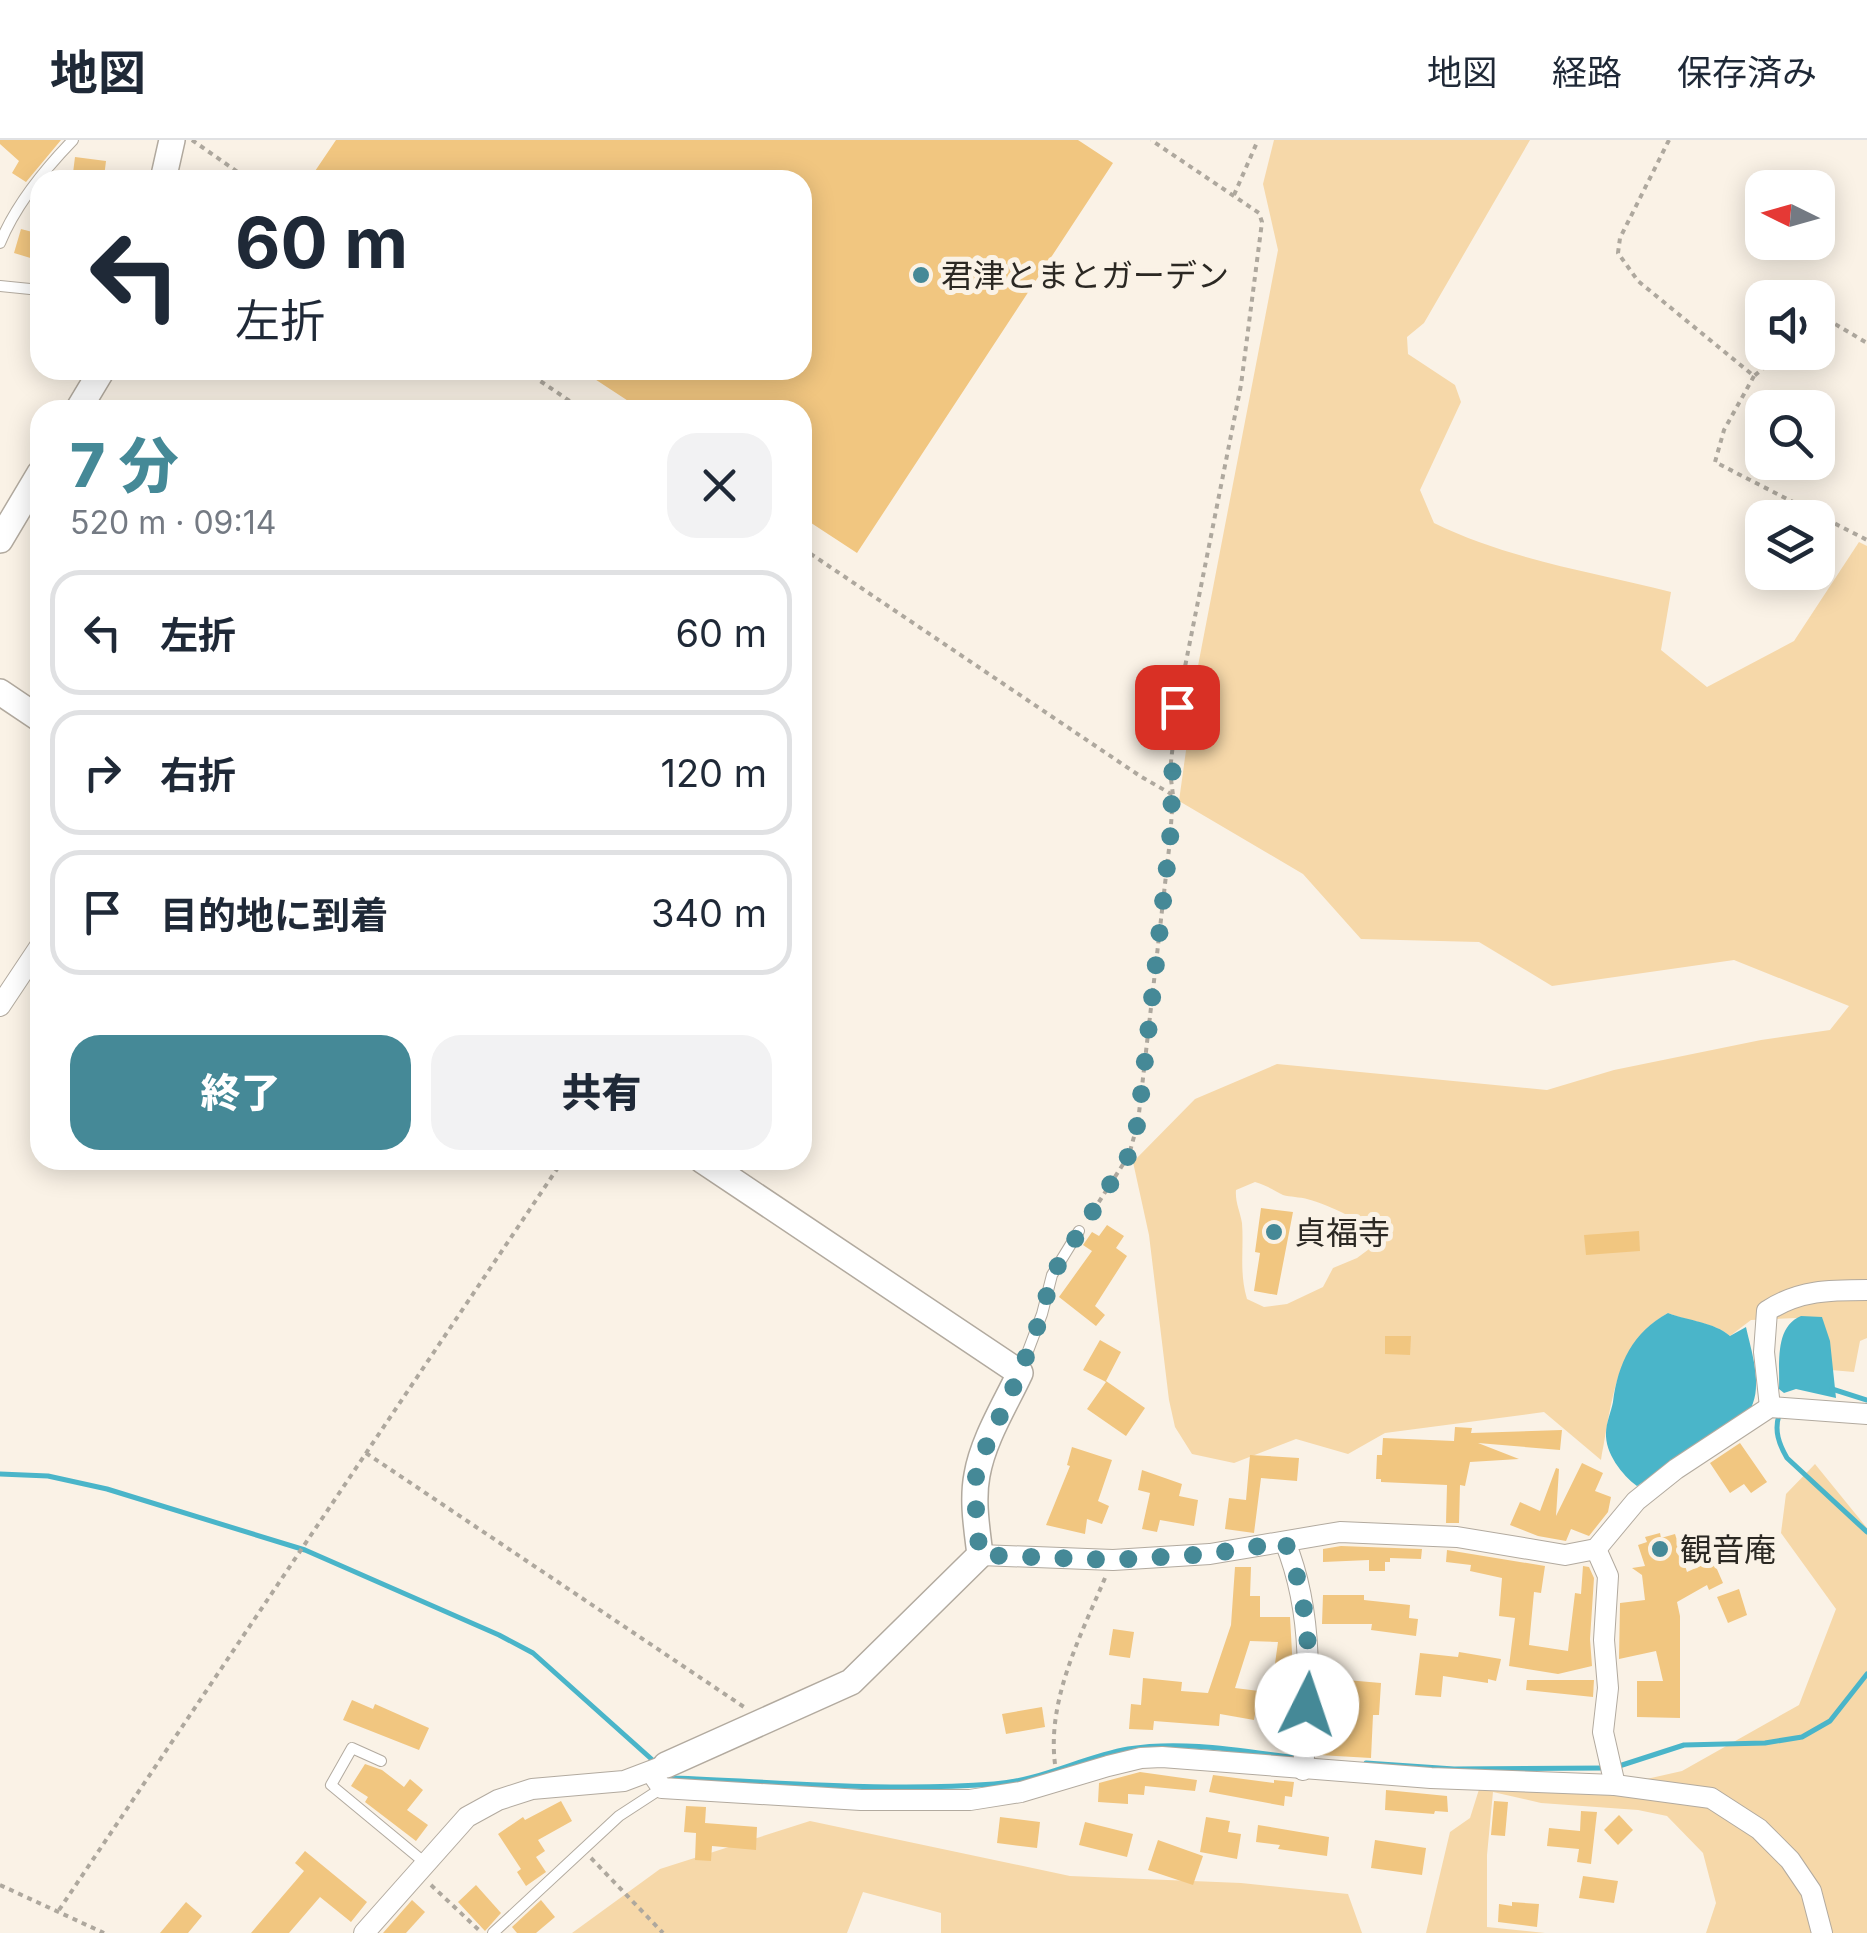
<!DOCTYPE html>
<html lang="ja">
<meta charset="utf-8">
<style>
:root{--surface:#fff;--page:#f2f2f3;--text:#1f2937;--muted:#747a83;--line:#e0e1e3;--accent:#458997}
body{margin:0;font-family:Inter,"Noto Sans JP",sans-serif;background:var(--page);color:var(--text);height:100vh;display:flex;flex-direction:column;font-size:38px;white-space:nowrap}
*{box-sizing:border-box;margin:0}
p{font-size:32px;color:var(--muted)}
.icon{flex:none;width:55px;height:55px;fill:none;stroke:currentColor;stroke-width:2;stroke-linecap:round;stroke-linejoin:round}
.map{position:relative;flex:1;overflow:hidden}
.details{position:absolute;left:30px;top:260px;width:782px;height:770px;display:flex;flex-direction:column;background:var(--surface);border-radius:30px;box-shadow:0 5px 25px #0003}
.details>*{flex:none}
.banner{position:absolute;left:30px;top:30px;width:782px;height:210px;border-radius:30px;box-shadow:0 5px 25px #0003;background:#fff;color:var(--text);overflow:hidden}
.needle{width:65px;rotate:275deg}
.tools{position:absolute;left:1745px;top:30px;display:grid;gap:20px}
.tools a{display:grid;place-items:center;width:90px;height:90px;border-radius:20px;background:var(--surface);box-shadow:0 5px 25px #0003;font-size:50px}
.pin{position:absolute;display:grid;place-items:center;width:85px;height:85px;color:#fff;margin:-42px;border-radius:20px;box-shadow:0 5px 15px #0006}
.me{position:absolute;width:110px;margin:-55px;rotate:4deg;stroke-linejoin:round;filter:drop-shadow(0 0 8px #0008)}
.turn{display:flex;align-items:center;gap:35px;height:210px;padding:0 40px;font-size:45px}
.turn .icon{width:130px;height:130px;stroke-width:2.5}
.turn b{display:block;font-size:70px;line-height:85px}
.round{display:grid;place-items:center;flex:none;width:105px;height:105px;border-radius:30px;background:var(--page)}
.overview{display:flex;align-items:center;justify-content:space-between;height:170px;padding:0 40px}
h1{font-size:60px;font-weight:800;line-height:75px;color:var(--accent)}
.primary-button{display:flex;gap:20px;margin-top:auto;padding:20px 40px}
.primary-button a{flex:1;height:115px;border-radius:30px;background:var(--accent);color:#fff;font-size:40px;font-weight:800;line-height:115px;text-align:center}
.primary-button a+a{background:var(--page);color:var(--text)}
ul{padding:0;list-style:none}
li{display:flex;align-items:center;gap:30px;height:125px;margin:0 20px 15px;padding:0 20px;border:5px solid var(--line);border-radius:30px}
li div{flex:1}
li b{display:block;font-size:38px}
li em{font-style:normal}
header{display:flex;align-items:center;gap:60px;box-sizing:border-box;height:140px;padding:0 50px;background:var(--surface);border-bottom:2px solid var(--line)}
header strong{font-size:48px}
nav{display:flex;gap:55px;margin-inline-start:auto;font-size:35px}
.map>svg:first-child{display:block}
</style>
<header>
<strong>地図</strong>
<nav><a>地図</a><a>経路</a><a>保存済み</a></nav>
</header>
<div class="map">
<svg width="1867" height="1793" viewBox="0 0 1867 1793">
<rect width="100%" height="100%" fill="#faf2e6"/>
<g fill="#f6d8a9" fill-rule="evenodd">
<path d="M1274,0H1530L1424,183L1407,197L1408,214L1455,245L1461,262L1420,350L1434,383C1507,419 1592,432 1671,452L1661,510L1707,547L1794,501L1859,402L1867,406V1198L1860,1201L1854,1232L1831,1230L1822,1177L1751,1180L1730,1196C1714,1182 1689,1182 1668,1173C1614,1203 1612,1265 1601,1320L1544,1272L1385,1293L1348,1314L1296,1299L1234,1323L1192,1314L1175,1287L1169,1260L1149,1095L1133,1022L1195,959L1277,924L1547,950L1614,930L1761,900L1830,890L1849,866L1734,820L1552,846L1479,802L1361,799L1303,734L1179,661L1197,531L1278,110L1263,44ZM1255,1042C1266,1045 1273,1050 1283,1055C1290,1057 1300,1057 1307,1059C1330,1065 1366,1083 1384,1098L1357,1118L1333,1128L1323,1147L1287,1164L1264,1167L1247,1159C1239,1132 1244,1110 1242,1083C1240,1071 1235,1062 1236,1050Z"/>
<path d="M1815,1324L1867,1388V1793H1706L1716,1763L1703,1713L1667,1676L1638,1670L1541,1663L1493,1652L1487,1715V1787L1545,1793H1426L1450,1692L1470,1678L1481,1643L1589,1652L1682,1631L1799,1565L1836,1469L1781,1393L1786,1354Z"/>
<path d="M810,1681L1070,1736L1241,1743L1348,1754L1362,1793H941V1773L863,1752L847,1793H572L660,1729Z"/>
</g>
<g fill="#4ab5c9">
<path d="M1668,1173C1689,1181 1714,1182 1730,1196L1746,1187C1751,1210 1763,1245 1751,1268L1637,1346C1622,1335 1605,1313 1606,1293C1606,1283 1611,1272 1613,1262C1618,1223 1633,1192 1668,1173Z"/>
<path d="M1801,1176L1822,1177L1830,1201L1836,1258L1796,1249L1784,1253L1779,1249C1780,1225 1774,1187 1801,1176Z"/>
</g>
<g fill="none" stroke-linecap="round" stroke-linejoin="round">
<g stroke="#4ab5c9" stroke-width="5">
<path d="M1832,1249L1867,1260"/>
<path d="M1779,1275C1774,1291 1779,1304 1787,1318L1867,1392"/>
<path d="M0,1334L48,1336L107,1349L305,1410L499,1495L533,1513L657,1624"/>
<path d="M1366,1623L1454,1629L1605,1628"/>
<path d="M1616,1627L1684,1605L1765,1603L1802,1597L1830,1581L1867,1534"/>
<path d="M669,1635L673,1638C780,1642 887,1652 994,1644C1040,1641 1083,1617 1128,1609C1183,1600 1241,1611 1296,1618"/>
</g>
</g>
<g fill="#f1c680">
<path d="M0,0H61L26,42L12,33L19,21L0,4Z"/>
<path d="M336,0H1078L1113,23L857,413L802,377V270H642L581,230H802V40H309Z"/>
<path d="M75,17L106,21L104,37L73,33Z"/>
<path d="M21,89L40,94L37,120L14,113Z"/>
<path d="M1261,1068L1293,1072L1277,1155L1254,1151L1260,1113L1255,1112Z"/>
<path d="M1107,1085L1124,1096L1116,1108L1127,1116L1095,1166L1105,1175L1096,1186L1059,1157L1092,1111L1083,1105L1092,1092L1099,1096Z"/>
<path d="M1639,1091L1640,1111L1586,1115L1584,1095Z"/>
<path d="M1385,1196H1411L1410,1215L1385,1214Z"/>
<path d="M1100,1200L1121,1212L1106,1241L1145,1268L1126,1296L1087,1269L1106,1242L1083,1230Z"/>
<path d="M1455,1287L1472,1288L1471,1293L1562,1290L1560,1310L1478,1303L1519,1319L1470,1322L1465,1346L1460,1345L1459,1383H1446L1447,1345L1381,1342V1339H1376L1377,1315H1382L1383,1298L1454,1301Z"/>
<path d="M1740,1303L1767,1342L1751,1353L1744,1344L1730,1353L1710,1323Z"/>
<path d="M1072,1307L1112,1320L1098,1361L1109,1366L1102,1384L1087,1379L1085,1394L1046,1385L1070,1326L1067,1325Z"/>
<path d="M1250,1315L1299,1318L1297,1341L1261,1338L1254,1393L1225,1389L1229,1358L1246,1360Z"/>
<path d="M1582,1323L1603,1333L1595,1351L1611,1357L1608,1372L1589,1396L1571,1389L1566,1401L1538,1396L1510,1385L1520,1362L1540,1371L1556,1328L1559,1329L1556,1376Z"/>
<path d="M1142,1330L1182,1344L1179,1356L1198,1360L1194,1386L1160,1380L1157,1392L1142,1389L1150,1353L1138,1350Z"/>
<path d="M1660,1393L1661,1398L1675,1394L1687,1432L1713,1420L1723,1443L1709,1450L1707,1445L1677,1462L1680,1476V1578L1637,1577V1541H1663L1656,1511L1619,1519L1620,1463L1645,1460L1642,1435L1632,1428L1645,1426L1638,1405L1647,1402L1645,1397Z"/>
<path d="M1341,1406L1422,1409L1421,1419L1390,1418V1422H1385V1431H1369V1420L1323,1422V1409Z"/>
<path d="M1447,1410L1545,1426L1541,1453L1534,1452L1529,1505L1568,1511L1575,1453L1581,1454L1583,1426L1589,1427L1594,1438L1590,1499L1592,1526L1558,1534L1509,1526L1515,1478L1499,1476L1502,1438L1470,1431L1471,1425L1446,1422Z"/>
<path d="M1235,1427H1251L1250,1456H1260V1477H1290L1294,1548L1272,1545L1278,1502L1250,1501L1235,1548L1259,1551L1254,1580L1220,1574L1219,1586L1154,1581L1153,1590L1129,1589L1131,1564L1141,1565L1143,1538L1182,1542L1181,1551L1208,1553L1231,1485Z"/>
<path d="M1739,1449L1747,1475L1728,1483L1717,1457Z"/>
<path d="M1323,1455H1364V1460L1410,1465L1409,1478L1418,1479L1416,1496L1371,1490L1372,1484H1322Z"/>
<path d="M1113,1489L1134,1492L1130,1518L1109,1515Z"/>
<path d="M1459,1512L1501,1519L1496,1541L1488,1539V1543L1443,1536L1441,1557L1415,1555L1420,1513L1458,1517Z"/>
<path d="M1335,1539L1381,1543L1379,1575H1373L1371,1618L1319,1615L1320,1595L1331,1596Z"/>
<path d="M1527,1540H1594L1593,1557L1526,1550Z"/>
<path d="M352,1560L373,1569L375,1564L429,1588L419,1610L343,1580Z"/>
<path d="M1042,1567L1045,1587L1006,1594L1002,1574Z"/>
<path d="M365,1624L382,1630L404,1647L410,1639L423,1650L407,1670L428,1685L416,1701L365,1662L368,1657L351,1646Z"/>
<path d="M1140,1632L1197,1640L1195,1651L1145,1646L1144,1655L1128,1654V1664L1098,1662L1099,1643Z"/>
<path d="M1213,1635L1274,1643V1640L1294,1642L1292,1657L1285,1656L1284,1666L1209,1652Z"/>
<path d="M1386,1650L1447,1656L1448,1672L1435,1671L1434,1674L1385,1670Z"/>
<path d="M561,1661L572,1681L538,1700L545,1711L536,1717L546,1732L526,1746L517,1732L521,1729L498,1694L523,1677L525,1680Z"/>
<path d="M1494,1661L1508,1662L1505,1696L1491,1695Z"/>
<path d="M686,1666L706,1667L705,1683L757,1687L756,1710L712,1706L711,1721L695,1720L696,1693L684,1692Z"/>
<path d="M1581,1671L1597,1672L1591,1724L1577,1722L1579,1709L1547,1706L1549,1688L1580,1691Z"/>
<path d="M1619,1675L1633,1690L1618,1705L1604,1690Z"/>
<path d="M1000,1677L1040,1682L1037,1708L997,1703Z"/>
<path d="M1206,1677L1230,1681L1228,1692L1241,1694L1237,1719L1200,1712Z"/>
<path d="M1085,1682L1133,1694L1127,1717L1079,1705Z"/>
<path d="M1258,1685L1329,1697L1327,1716L1278,1709L1280,1705L1256,1702Z"/>
<path d="M1158,1700L1203,1716L1193,1745L1148,1730Z"/>
<path d="M1375,1700L1426,1708L1422,1735L1371,1728Z"/>
<path d="M305,1711L367,1762L351,1782L320,1757L289,1793H251L304,1731L295,1723Z"/>
<path d="M1583,1736L1618,1741L1614,1763L1579,1758Z"/>
<path d="M476,1745L501,1773L485,1791L458,1762Z"/>
<path d="M412,1760L425,1772L406,1793H383Z"/>
<path d="M541,1760L555,1777L536,1793H517L512,1787Z"/>
<path d="M186,1762L202,1776L188,1793H160Z"/>
<path d="M1512,1762L1539,1764L1537,1787L1498,1782L1499,1764L1512,1766Z"/>
</g>
<g fill="none" stroke-linecap="round" stroke-linejoin="round">
<g stroke="#b2aa9f" stroke-width="12">
<g id="service">
<path d="M0,103C16,64 44,30 73,0"/>
<path d="M0,146L40,150"/>
<path d="M1020,1232L1042,1174L1052,1135L1079,1091"/>
<path d="M381,1621L352,1608L331,1645L424,1722"/>
<path d="M493,1793L619,1676L662,1648"/>
</g>
</g>
<g stroke="#b2aa9f" stroke-width="22">
<g id="minor">
<path d="M0,866L40,806"/>
<path d="M1770,1267L1764,1212L1767,1171C1799,1150 1830,1150 1867,1150"/>
<path d="M1285,1402C1315,1476 1309,1552 1303,1630"/>
<path d="M1596,1409L1608,1436L1604,1500L1608,1548L1603,1592L1615,1645"/>
<path d="M980,1415L1113,1420L1210,1414L1340,1392L1457,1397L1565,1415L1596,1409L1636,1361L1676,1329L1770,1267L1867,1274"/>
<path d="M651,1632L662,1648L861,1660H970L1021,1652L1108,1626L1141,1618L1162,1617L1431,1638L1615,1645L1711,1658L1759,1689L1790,1720L1811,1751L1822,1793"/>
<path d="M364,1793L467,1677L498,1660L532,1649L624,1641L661,1627"/>
</g>
</g>
<g stroke="#b2aa9f" stroke-width="28">
<g id="tertiary">
<path d="M163,40L172,0"/>
<path d="M78,270L102,230"/>
<path d="M0,400L40,333"/>
<path d="M0,552L40,579"/>
<path d="M666,1625L851,1542L980,1415C977,1389 972,1361 977,1335C983,1300 1005,1265 1020,1233L702,1020"/>
</g>
</g>
<g stroke="#aea89e" stroke-width="4" stroke-dasharray="5 5" stroke-linecap="butt">
<path d="M192,0L249,40"/>
<path d="M1669,0L1620,98L1618,113L1638,141L1754,236L1783,212"/>
<path d="M1234,55L1258,0"/>
<path d="M1818,188L1830,181L1867,203"/>
<path d="M524,230L583,270"/>
<path d="M1754,236L1724,290L1715,322L1867,400"/>
<path d="M802,408L1140,636L1173,655"/>
<path d="M1088,1079L1129,1015L1138,982L1170,700L1173,655L1170,631L1177,567L1241,245L1262,82L1259,73L1151,0"/>
<path d="M366,1313L744,1567"/>
<path d="M1055,1624C1047,1560 1080,1497 1105,1438"/>
<path d="M591,1718L663,1793"/>
<path d="M0,1745L104,1793"/>
<path d="M431,1745L482,1793"/>
<path d="M59,1770L563,1020"/>
</g>
<use href="#service" stroke="#fff" stroke-width="10"/>
<use href="#minor" stroke="#fff" stroke-width="20"/>
<use href="#tertiary" stroke="#fff" stroke-width="25"/>
</g>
<g fill="none" stroke-linecap="round" stroke-linejoin="round">
<path stroke="#458997" stroke-width="18" stroke-dasharray="0 32.4" d="M1177,567C1171,612 1173,655 1170,700L1138,982L1129,1015L1052,1135L1042,1174L1020,1233L987,1304L976,1336V1380L980,1415L1113,1420L1210,1414L1285,1402C1307,1455 1311,1508 1307,1565"/>
</g>
<g fill="#458997" stroke="#faf2e6" stroke-width="4">
<circle cx="921" cy="135" r="10"/>
<circle cx="1274" cy="1092" r="10"/>
<circle cx="1660" cy="1409" r="10"/>
</g>
<g text-anchor="middle" dominant-baseline="central" stroke-width="10" stroke-linejoin="round" paint-order="stroke">
<g font-size="32" fill="#2b2823" stroke="#faf2e6" text-anchor="start">
<text x="941" y="135">君津とまとガーデン</text>
<text x="1294" y="1092">貞福寺</text>
<text x="1680" y="1409">観音庵</text>
</g>
</g>
</svg>
<div class="tools">
<a><svg class="needle" viewBox="-14 -14 28 28"><path d="M0-13l5 13h-10z" fill="#e53935"/><path d="M0 13l5-13h-10z" fill="#747a83"/></svg></a>
<a><svg class="icon" aria-label="sound" viewBox="0 0 24 24"><path d="M4 9h4l5-4v14l-5-4H4zM17 9q2 3 0 6"/></svg></a>
<a><svg class="icon" aria-label="search" viewBox="0 0 24 24"><circle cx="10" cy="10" r="6"/><path d="M15 15l6 6"/></svg></a>
<a><svg class="icon" aria-label="layers" viewBox="0 0 24 24"><path d="M12 4l9 5-9 5-9-5zM3 14l9 5 9-5"/></svg></a>
</div>
<div class="pin" style="left:1177px;top:567px;background:#d93025"><svg class="icon" aria-label="arrive" viewBox="0 0 24 24"><path d="M6 21V4h12l-3 4 3 4H6"/></svg></div>
<svg class="me" style="left:1307px;top:1565px" viewBox="-20 -20 40 40"><circle r="19" fill="#fff"/><path d="M0-13L10 11 0 6-10 11z" fill="#458997"/></svg>
<div class="banner">
<div class="turn"><svg class="icon" aria-label="left" viewBox="0 0 24 24"><path d="M17 20v-9H6M10 6l-5 5 5 5"/></svg><div><b>60 m</b>左折</div></div>
</div>
<section class="details">
<div class="overview"><div><h1>7 分</h1><p>520 m · 09:14</p></div><a class="round"><svg class="icon" aria-label="close" viewBox="0 0 24 24"><path d="M6 6l12 12M18 6L6 18"/></svg></a></div>
<ul>
<li><svg class="icon" aria-label="left" viewBox="0 0 24 24"><path d="M17 20v-9H6M10 6l-5 5 5 5"/></svg><div><b>左折</b></div><em>60 m</em></li>
<li><svg class="icon" aria-label="right" viewBox="0 0 24 24"><path d="M7 20v-9h11M14 6l5 5-5 5"/></svg><div><b>右折</b></div><em>120 m</em></li>
<li><svg class="icon" aria-label="arrive" viewBox="0 0 24 24"><path d="M6 21V4h12l-3 4 3 4H6"/></svg><div><b>目的地に到着</b></div><em>340 m</em></li>
</ul>
<div class="primary-button"><a>終了</a><a>共有</a></div>
</section>
</div>
